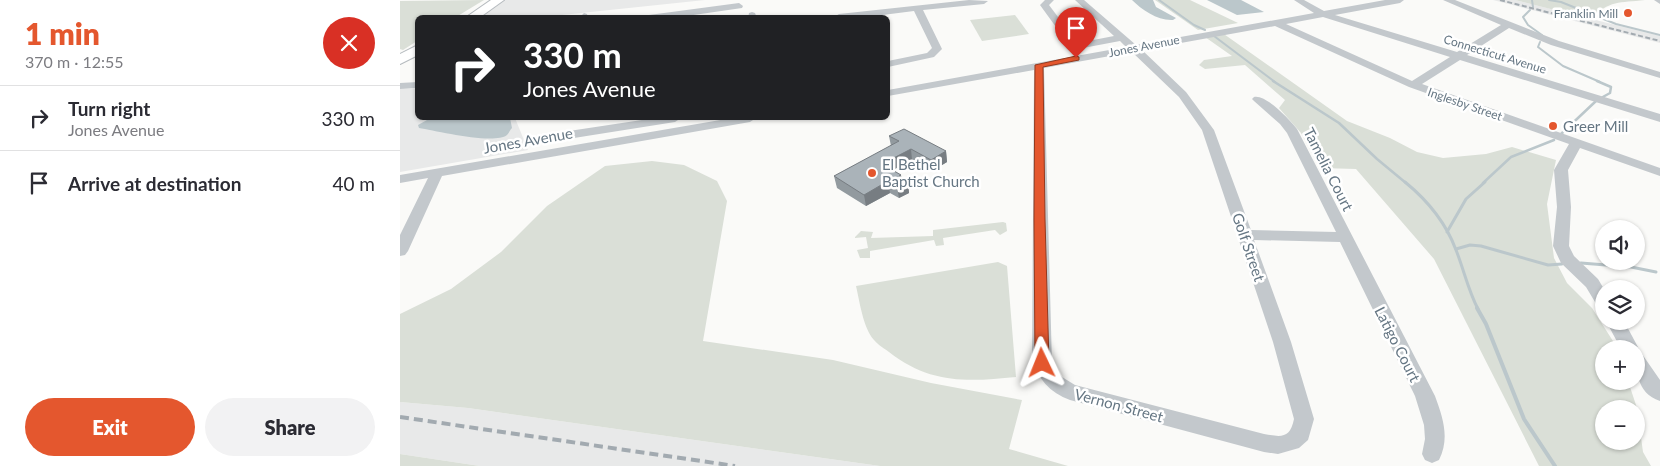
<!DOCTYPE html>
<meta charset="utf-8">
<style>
:root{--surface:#fff;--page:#f2f2f3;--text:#2b2b33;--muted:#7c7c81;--line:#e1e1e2;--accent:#e4572e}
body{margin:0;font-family:Lato,sans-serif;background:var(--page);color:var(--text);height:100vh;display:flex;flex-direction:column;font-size:19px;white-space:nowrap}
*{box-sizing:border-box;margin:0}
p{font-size:16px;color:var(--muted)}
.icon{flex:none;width:28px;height:28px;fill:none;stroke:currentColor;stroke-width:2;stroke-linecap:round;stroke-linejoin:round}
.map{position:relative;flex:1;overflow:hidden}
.side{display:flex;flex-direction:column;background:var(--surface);width:400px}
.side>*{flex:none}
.hud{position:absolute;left:15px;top:15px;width:475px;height:105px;border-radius:8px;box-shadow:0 1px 4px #0004;background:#202124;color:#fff;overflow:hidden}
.buttons{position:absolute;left:1195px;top:220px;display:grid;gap:10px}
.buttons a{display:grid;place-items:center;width:50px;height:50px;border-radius:50%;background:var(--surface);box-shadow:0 1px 4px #0004;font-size:25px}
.pin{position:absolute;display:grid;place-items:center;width:42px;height:42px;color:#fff;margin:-51px -21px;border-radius:50% 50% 50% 0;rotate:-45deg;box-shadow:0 0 5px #0007}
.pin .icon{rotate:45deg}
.me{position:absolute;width:55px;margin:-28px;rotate:358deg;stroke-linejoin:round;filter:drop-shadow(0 0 4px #0008)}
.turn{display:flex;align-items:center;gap:18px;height:105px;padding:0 25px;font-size:22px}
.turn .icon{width:65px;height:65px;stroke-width:2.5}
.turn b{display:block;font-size:35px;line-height:42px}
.round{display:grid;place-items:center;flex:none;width:52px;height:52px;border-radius:26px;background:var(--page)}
.overview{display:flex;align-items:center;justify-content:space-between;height:85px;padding:0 25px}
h1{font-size:30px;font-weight:800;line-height:38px;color:var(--accent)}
.action{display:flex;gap:10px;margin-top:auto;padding:10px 25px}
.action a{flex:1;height:58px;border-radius:30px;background:var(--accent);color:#fff;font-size:20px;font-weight:800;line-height:58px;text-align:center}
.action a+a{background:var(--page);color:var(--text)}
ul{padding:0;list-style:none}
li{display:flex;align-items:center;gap:15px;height:65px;padding:0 25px;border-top:1px solid var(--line)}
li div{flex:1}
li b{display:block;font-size:19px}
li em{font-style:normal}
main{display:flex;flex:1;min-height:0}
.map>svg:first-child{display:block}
</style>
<main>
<section class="side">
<div class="overview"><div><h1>1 min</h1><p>370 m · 12:55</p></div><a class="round" style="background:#d93025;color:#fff"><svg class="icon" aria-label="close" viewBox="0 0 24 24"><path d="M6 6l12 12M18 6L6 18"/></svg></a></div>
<ul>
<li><svg class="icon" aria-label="right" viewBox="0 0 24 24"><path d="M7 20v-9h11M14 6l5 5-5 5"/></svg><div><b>Turn right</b><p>Jones Avenue</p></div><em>330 m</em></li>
<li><svg class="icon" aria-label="arrive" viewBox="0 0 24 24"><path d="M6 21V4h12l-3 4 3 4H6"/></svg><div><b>Arrive at destination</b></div><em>40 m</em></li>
</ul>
<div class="action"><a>Exit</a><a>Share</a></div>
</section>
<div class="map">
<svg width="1260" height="466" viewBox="0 0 1260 466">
<rect width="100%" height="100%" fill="#fafaf8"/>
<g fill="#e8e9e9">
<path d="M104,0H305L143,17L79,18Z"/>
<path d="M1093,0H1115L1260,36V43Z"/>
<path d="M0,89H17L18,118H115L128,150L0,172Z"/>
<path d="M0,402L68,408L480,466H80L0,454Z"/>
</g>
<g fill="#dadfd7" fill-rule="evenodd">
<path d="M84,0L56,17L18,18L17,41L3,50L0,49V1Z"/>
<path d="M755,0H790L838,23L798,30Z"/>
<path d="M1115,0H1245C1219,3 1210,0 1190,19Z"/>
<path d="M615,15L629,34L582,41L570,20Z"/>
<path d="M821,32L947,121L990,138L1017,152L1043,158L1086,154L1112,147L1156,160L1147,204L1154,258L1167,283L1192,308L1218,349H1204V381H1228L1237,408L1243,452L1251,466H1139L1034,259L956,169L920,168L901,133L879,108L885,100L845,65L805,69L799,65L804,60L832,56L805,37ZM1204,409H1236V441H1204Z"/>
<path d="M252,161L284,165L317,181L327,201L303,341L433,360L531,383L622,400L609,449L668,466H480L68,408L0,402V314L51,289L101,252L147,206L205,166Z"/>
<path d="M603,222L606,223L607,231L600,235L595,230L543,238L544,245L536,246L534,240L470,251V258H460L457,250L468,248L466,237L455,238V237L461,231L473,232L471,238L533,236V230Z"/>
<path d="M598,262L607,266L616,377C567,382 530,384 489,352C485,349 478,345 474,340C463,327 460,303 456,286Z"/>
<path d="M0,454L80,466H0Z"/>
</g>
<g fill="#bbc7cb">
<path d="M732,0H753L756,7L776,18L773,20C758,21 742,10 732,0Z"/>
<path d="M807,0H841L864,12L837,15Z"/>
<path d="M44,118H110L112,128C110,130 109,133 107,135C94,145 37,131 19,128L18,125L27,120Z"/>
</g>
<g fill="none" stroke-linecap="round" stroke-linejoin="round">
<g stroke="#bbc7cb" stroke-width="2">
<path d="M759,0L794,25L805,30"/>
<path d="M1132,0L1133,7"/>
<path d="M1149,0L1161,2L1216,24L1260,35"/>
<path d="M1130,10L1123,17L1128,25L1142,35"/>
<path d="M814,36L875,82"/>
<path d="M1140,42L1138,47L1163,66L1200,82"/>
</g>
<g stroke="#bbc7cb" stroke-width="2.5">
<path d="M873,81L939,123L977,159L1006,183"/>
<path d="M1197,81L1211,87L1210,93L1201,98"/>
<path d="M1161,134L1196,101"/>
<path d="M1083,183L1111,157L1154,140"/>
</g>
<g stroke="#bbc7cb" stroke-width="3">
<path d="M1005,182C1027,200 1046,223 1056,250C1064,270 1068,290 1078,309"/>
<path d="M1047,232L1066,199L1085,182"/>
<path d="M1056,249L1070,245L1081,246L1148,265L1162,264"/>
<path d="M1181,263L1231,267L1256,272"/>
</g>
<path stroke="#bbc7cb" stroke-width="4" d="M1077,308L1086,324L1124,419L1155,466"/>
<g stroke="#b5babe" stroke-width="2">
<g id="major">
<path d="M91,0H104L79,18H65Z"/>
<path d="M18,45V55L0,64V54Z"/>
</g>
</g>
<g fill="#c3c8cc" fill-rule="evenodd">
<path d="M569,0L588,1L584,4L523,10L542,49L534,57L488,67V61L527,53L532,48L514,11L459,18L434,17L439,14Z"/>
<path d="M645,0H654L649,5L676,41L683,42L714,36L675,0H684L736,45L914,13L894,0H904L924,11L985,0H1004L1000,3L935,15L1057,52L1101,25L1043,0H1055L1159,41L1260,72V78L1151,45L1109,28L1067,55L1260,114V122L1060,60L1022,84L1260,168V176L1180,148L1168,170L1171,207L1169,246L1174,256L1198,279L1204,289V309L1198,307L1186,287L1161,263L1153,246L1157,207L1154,170L1169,144L1009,87L875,26L742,50L786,92L814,130L851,230L936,232L887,133L880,124L854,101L852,99L854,97C866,94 890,120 897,129L1035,396C1043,418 1050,438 1039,460L1032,463L1025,460L1022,454L1025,439L1024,425L1015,396L940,242L854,240L891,342L914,419L908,440L899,448L878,454L864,452L670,400C650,393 637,378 632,358L634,70L488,96V90L726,47L720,41L683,48L669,45L640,5ZM923,17L1050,57L1012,81L886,24ZM732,52L779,97L802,130L873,342L894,419C890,439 881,437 864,434L675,385L662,377L652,364L644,68Z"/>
<path d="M1254,0H1260V4Z"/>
<path d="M339,3L343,6L342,8L273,18H245L249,15Z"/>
<path d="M352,12L355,13L357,18H348L349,13Z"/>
<path d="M184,13L187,14L188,18H179Z"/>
<path d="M18,82V88L0,89V83Z"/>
<path d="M255,118H281L275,122L136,144L130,140L136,136Z"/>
<path d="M332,118H356L350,122L42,176L8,251L5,255L0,256V235L28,178L0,183V175Z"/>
<path d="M1206,321H1224L1239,349L1237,352L1242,354L1260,380V401C1236,393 1236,370 1236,349H1221Z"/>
</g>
<use href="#major" fill="#fff" fill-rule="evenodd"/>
<path stroke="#a2aab0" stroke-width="2" stroke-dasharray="5 2.5" stroke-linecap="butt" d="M1100,0L1260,41"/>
<path stroke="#a2aab0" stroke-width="4" stroke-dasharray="9 5" stroke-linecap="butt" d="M0,417L335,466"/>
</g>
<path fill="#929a9f" d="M489,136L546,151L547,162L532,171L512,160L493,170L501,175V177L508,181L509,193L499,198L490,193L466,206L437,188L434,176L491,146Z"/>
<g fill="#777d82">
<path d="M511,149L512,160L483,175L482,164Z"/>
<path d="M546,151L547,162L532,171L531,160Z"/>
<path d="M501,175L502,184L508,181L509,193L499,198L497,187L499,176Z"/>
<path d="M488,181L490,193L466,206L464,195Z"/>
</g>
<path fill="#aab3b9" stroke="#777d82" d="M504,129L546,151L531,160L511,149L482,164L501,175L499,176L508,181L497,187L488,181L464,195L434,176L499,141L489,136Z"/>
<path fill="#e4572e" stroke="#94391e" d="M676,56L679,57V60L643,67L645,219L649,363L647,367L642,368L637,367L635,363L634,219L635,65Z"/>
<g fill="#e4572e" stroke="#fff" stroke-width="2">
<circle cx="1228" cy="13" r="5"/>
<circle cx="1153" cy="126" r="5"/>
<circle cx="472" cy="173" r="5"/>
</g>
<g text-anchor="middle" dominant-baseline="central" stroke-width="5" stroke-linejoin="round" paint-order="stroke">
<g font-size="12" fill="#657683" stroke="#fff" text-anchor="end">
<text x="1218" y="13">Franklin Mill</text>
</g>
<g font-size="12" fill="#657683" stroke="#fff">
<text transform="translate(744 46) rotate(-11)">Jones Avenue</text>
<text transform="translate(1095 54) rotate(17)">Connecticut Avenue</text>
<text transform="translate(1065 104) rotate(19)">Inglesby Street</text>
</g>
<g font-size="15" fill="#657683" stroke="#fff" text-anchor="start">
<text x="1163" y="126">Greer Mill</text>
<text x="482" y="164">El Bethel<tspan x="482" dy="17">Baptist Church</tspan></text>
</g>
<g font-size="15" fill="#657683" stroke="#fff">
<text transform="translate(128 140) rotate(-10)">Jones Avenue</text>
<text transform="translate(929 169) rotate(63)">Tamelia Court</text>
<text transform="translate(849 247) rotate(71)">Golf Street</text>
<text transform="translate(998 344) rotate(63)">Latigo Court</text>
<text transform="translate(719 405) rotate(15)">Vernon Street</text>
</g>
</g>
</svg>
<div class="buttons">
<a><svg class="icon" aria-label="sound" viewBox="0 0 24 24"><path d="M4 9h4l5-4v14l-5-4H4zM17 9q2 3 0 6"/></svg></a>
<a><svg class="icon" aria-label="layers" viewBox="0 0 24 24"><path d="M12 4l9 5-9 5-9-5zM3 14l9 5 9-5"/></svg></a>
<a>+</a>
<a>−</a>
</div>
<div class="pin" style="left:676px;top:58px;background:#d93025"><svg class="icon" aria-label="arrive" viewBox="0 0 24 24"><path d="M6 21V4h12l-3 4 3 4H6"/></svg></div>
<svg class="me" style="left:642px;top:363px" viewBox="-20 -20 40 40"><path d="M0-17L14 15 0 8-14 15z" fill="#e4572e" stroke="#fff" stroke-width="4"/></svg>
<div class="hud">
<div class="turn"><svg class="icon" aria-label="right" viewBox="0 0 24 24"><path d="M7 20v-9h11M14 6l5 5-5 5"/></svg><div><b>330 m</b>Jones Avenue</div></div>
</div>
</div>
</main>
